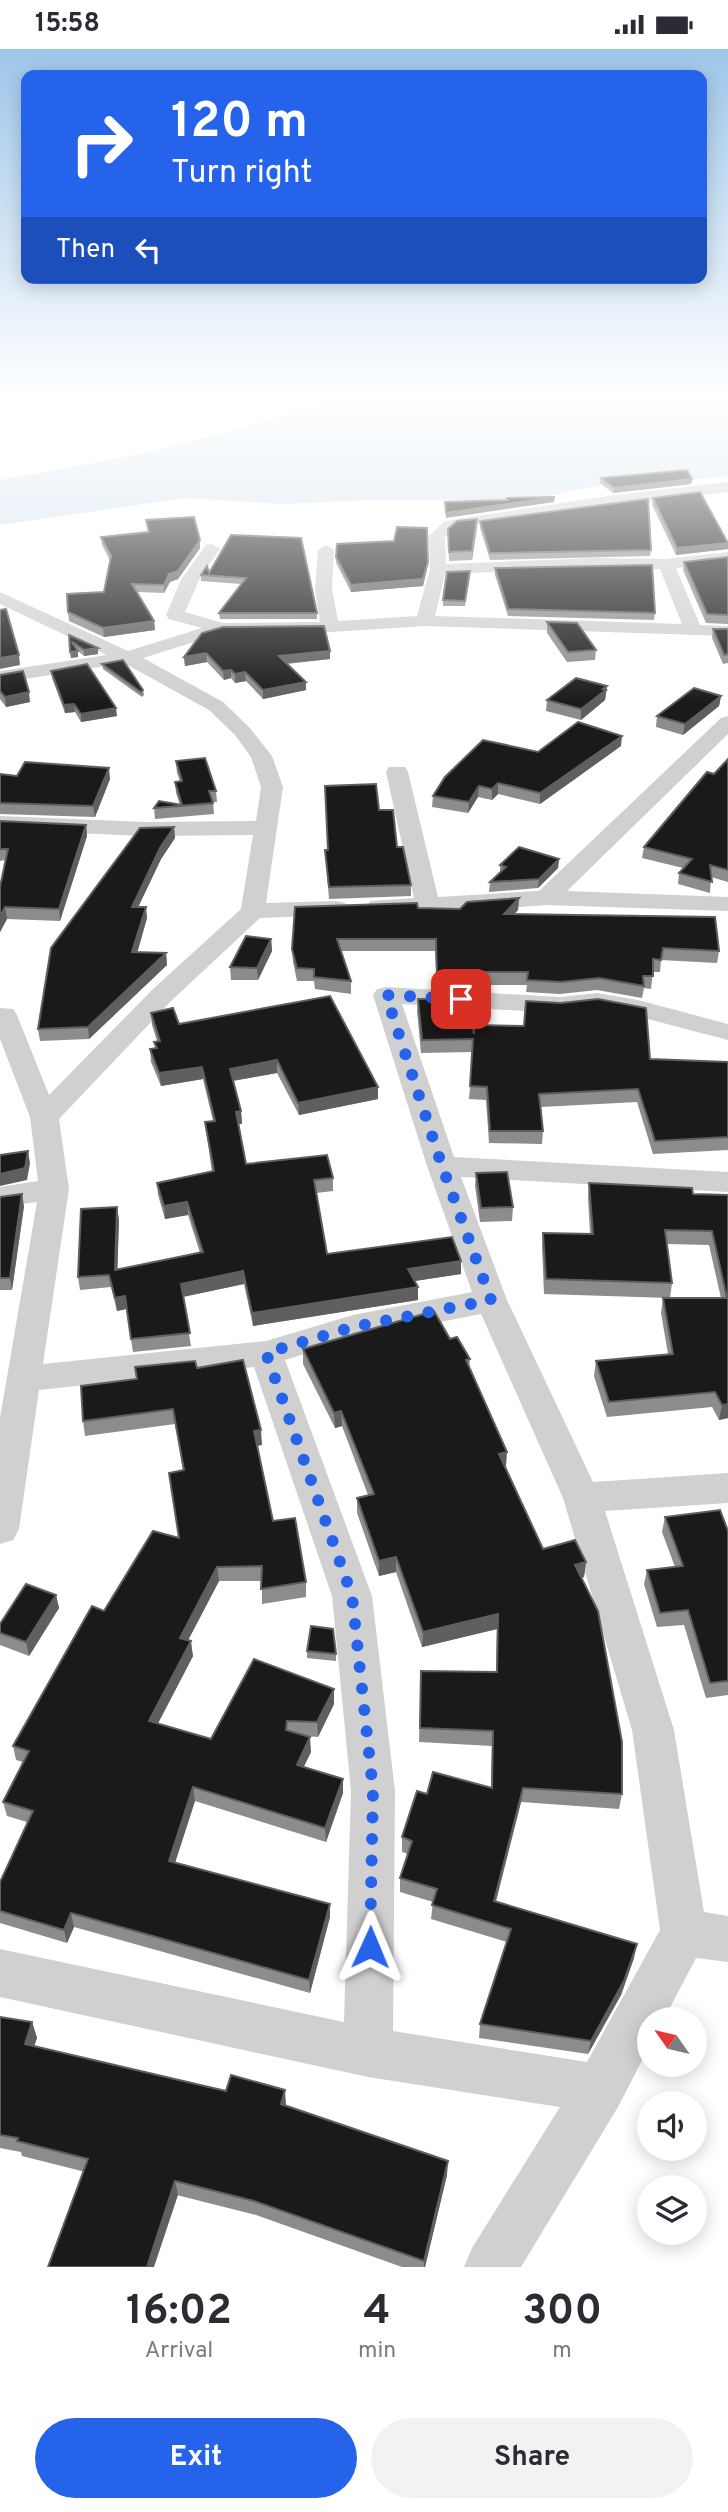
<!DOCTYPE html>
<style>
:root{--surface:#fff;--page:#f2f2f3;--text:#2b2b33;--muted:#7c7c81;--accent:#2563eb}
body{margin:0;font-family:Overpass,sans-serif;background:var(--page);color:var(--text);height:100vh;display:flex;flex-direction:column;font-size:26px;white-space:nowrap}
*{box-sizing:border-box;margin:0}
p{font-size:23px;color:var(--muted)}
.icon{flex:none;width:38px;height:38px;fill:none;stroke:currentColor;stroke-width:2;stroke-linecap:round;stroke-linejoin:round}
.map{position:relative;height:2218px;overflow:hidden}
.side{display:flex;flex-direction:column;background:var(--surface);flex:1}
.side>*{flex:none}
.top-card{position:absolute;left:21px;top:21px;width:686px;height:214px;border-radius:14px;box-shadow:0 4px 18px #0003;background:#2563eb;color:#fff;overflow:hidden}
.needle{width:46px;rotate:304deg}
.controls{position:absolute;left:637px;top:1958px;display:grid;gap:14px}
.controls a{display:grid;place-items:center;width:70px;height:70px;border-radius:50%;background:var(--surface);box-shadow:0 4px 18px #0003;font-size:35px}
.pin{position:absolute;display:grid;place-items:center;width:60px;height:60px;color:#fff;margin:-30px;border-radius:14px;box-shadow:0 4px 10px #0006}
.me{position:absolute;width:77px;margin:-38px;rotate:1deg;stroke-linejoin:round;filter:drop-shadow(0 0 5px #0008)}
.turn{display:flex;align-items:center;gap:24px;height:147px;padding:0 35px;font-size:32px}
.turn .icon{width:91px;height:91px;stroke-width:2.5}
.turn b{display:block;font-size:49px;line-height:60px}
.then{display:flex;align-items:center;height:66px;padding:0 35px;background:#0003;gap:14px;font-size:26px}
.eta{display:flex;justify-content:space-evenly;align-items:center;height:119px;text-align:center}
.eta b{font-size:42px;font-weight:700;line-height:49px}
.button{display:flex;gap:14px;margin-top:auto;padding:14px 35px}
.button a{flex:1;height:80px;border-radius:42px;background:var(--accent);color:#fff;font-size:28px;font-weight:700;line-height:80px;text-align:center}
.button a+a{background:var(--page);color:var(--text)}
.status{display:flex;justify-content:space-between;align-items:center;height:49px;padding:0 35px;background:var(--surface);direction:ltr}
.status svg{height:19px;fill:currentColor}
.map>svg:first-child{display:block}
</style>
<div class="status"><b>15:58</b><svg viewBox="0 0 49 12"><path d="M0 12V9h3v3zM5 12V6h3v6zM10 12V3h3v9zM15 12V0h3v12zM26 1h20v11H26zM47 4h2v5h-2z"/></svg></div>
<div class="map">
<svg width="728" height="2218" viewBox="0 0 728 2218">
<rect width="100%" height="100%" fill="#fff"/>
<path fill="#cfe2ee" d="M366,344H728V427L688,431L630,430L528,451H369L282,455L185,449L0,476V431C72,418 145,406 216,386C266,372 314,355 366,344Z"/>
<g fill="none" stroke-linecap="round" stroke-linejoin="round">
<g fill="#d0d0d0" fill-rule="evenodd">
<path d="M728,433V443L456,479L445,488L446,515L597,509L666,510L728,503V513L676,519L700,576L728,577V587L425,577L330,583L223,584L143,609L223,653L249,678L272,707L283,738L266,854L336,852L345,854L348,859L345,864L336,866L260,869L171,952L59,1070L69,1140L43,1315L266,1292L353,1266L472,1243L427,1117L373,946L377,940L386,938L560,948L597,944L638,951L728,975V991L636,967L597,960L560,964L402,955L454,1108L728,1123V1143L461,1128L507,1251L593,1433L728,1424V1454L605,1462L674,1681L704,1863L728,1867V1913L696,1909L664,1970H649V1998L618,2058L521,2218H464L472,2199L560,2058L368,2028L0,1948V1900L344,1973L351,1742L332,1547L254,1318L39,1341L19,1480L13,1491L0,1495V1369L37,1153L0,1158V1138L38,1132L30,1068L0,990V959L13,960L17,966L49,1046L153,940L241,860L253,786L145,787L0,781V767L145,773L256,772L261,738L251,708L235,686L209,661L124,614L0,634V622L107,606L0,555V543L128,602L202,579L169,570L166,566L181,531L206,496L212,495L220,500L199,531L185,563L223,574L320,573L315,540L318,501L326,496L334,501L332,540L338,572L417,567L430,520L429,487L445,472L608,447ZM597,519L660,520L682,575L435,567L445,525ZM481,1265L563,1449L632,1681L660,1881L587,2013L393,1982L395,1742L372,1547L285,1311L353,1290Z"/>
<path d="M728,667V685L567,842L728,848V862L546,856L471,862L379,864L370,862L367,857L370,852L414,849L386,723L389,718H405L408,723L438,848L539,842L721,669Z"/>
</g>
</g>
<g fill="#8c8c8c">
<path d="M601,429L692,430L691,435L613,444L600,434Z"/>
<path d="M653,449L728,500L676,506L652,456Z"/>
<path d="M477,470L472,511L449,512L448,480Z"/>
<path d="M146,471L200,491V499L178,530L170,533L164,544L137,543L154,572L155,581L104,588L69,572L68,563L104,543L110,512L102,496L101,488L148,484Z"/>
<path d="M480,472L651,501L650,507L490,511L480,479Z"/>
<path d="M231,486L317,564V570H220L219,564L241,535L201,532V526L209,524Z"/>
<path d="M394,492L427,520L423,537L351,543L336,514L337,495Z"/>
<path d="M728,508V575L706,574L683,521L684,513Z"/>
<path d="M495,519L655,564L654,571L508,567L495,526Z"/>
<path d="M470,527L465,557H443V551Z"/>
<path d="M547,573L596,601L595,611L567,613L547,584Z"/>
<path d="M713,580H728V614L723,615L712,589Z"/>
<path d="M202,584L330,610L287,615L306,641L263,650L246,632L235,634L231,629L224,631L207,613L185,617L184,608Z"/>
<path d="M69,586L98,599V605L84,607L78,602V608L71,609Z"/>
<path d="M102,615L143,641L144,646L142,648L103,620Z"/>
<path d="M51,622L117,667L81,673L75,663L65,664L52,629Z"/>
<path d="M0,626L30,653L6,658L0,650Z"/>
<path d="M607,637L605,651L581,671L546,662L547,651Z"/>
<path d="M721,647L719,657L683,686L656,678L657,667Z"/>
<path d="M621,697L540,755L498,745L492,751L478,748L468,764L432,758L433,747L538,703Z"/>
<path d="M728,710V833L711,828L710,844L678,835L679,824L683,819L642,809L644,798Z"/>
<path d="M176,712L216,742L217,753H213L214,765L155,770L154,759L180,756L176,744L175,733L180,732L177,724Z"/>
<path d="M0,725L17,727L110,730L95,768L0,765Z"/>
<path d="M379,761L411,836V847L329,850L325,801H328Z"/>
<path d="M0,772L86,776L87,787L60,872L7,870L0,883V838L5,811L0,812Z"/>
<path d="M174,778L175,789L161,810L138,858L147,869L137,904H166L167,916L89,990L40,992L38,980Z"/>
<path d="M559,810L558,819L538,839L489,843L490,833L500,823V816Z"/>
<path d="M519,849L518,861L514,865L719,902L717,914L661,911L660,923H653L651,940L644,939L642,949L597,941L560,945L526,943L527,936H466V940L437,938L435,902H341L351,932V945L315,940L314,932H297L293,913L292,900L418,859L460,860Z"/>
<path d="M271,890L272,902L258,931H231L230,918Z"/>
<path d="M418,950L474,985L650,1010L728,1013V1101L653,1105L637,1053L541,1058L543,1082L542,1095L489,1094L486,1051L469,1050L473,1003L421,1004L417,962Z"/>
<path d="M151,964L378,1050L299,1066L277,1024L233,1032L241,1062L242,1075H239L246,1115L333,1129V1142L316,1144L327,1205L461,1225L415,1232L418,1251L253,1277L244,1235L183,1248L191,1297L133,1303L126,1260L117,1262L111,1238L80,1241L78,1228L119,1171L117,1221L200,1204L188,1166L165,1170L158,1146L157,1134L212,1123L205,1073L213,1072L203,1030L161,1037L151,1013L150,1000L155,999L154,993L157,992L152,976Z"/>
<path d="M476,1124L513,1158L512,1172L480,1173L475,1137Z"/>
<path d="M589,1134L693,1145L728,1146V1369L719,1371L712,1358L607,1368L594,1327L596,1312L668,1305L661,1264L663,1249H721L709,1196L667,1195L672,1234L670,1249L544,1245L542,1198L543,1184L590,1185L588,1148Z"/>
<path d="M0,1148L24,1157L12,1241H0Z"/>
<path d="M450,1290L470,1310L469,1320L505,1418L543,1500L586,1513L584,1528L581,1529L622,1745L619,1760L521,1753L496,1853L634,1909L621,1946L588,2005L479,1989L480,1975L507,1893L431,1870L433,1853L400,1843V1829L408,1805L402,1803V1788L427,1745L491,1739L492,1697L419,1693L421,1622L496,1623L497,1580L422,1598L396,1523L379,1527L357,1464V1449L368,1446L342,1377L335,1379L303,1315V1300Z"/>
<path d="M197,1319L262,1396L257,1397L273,1472L306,1533V1548L262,1555V1532H219L188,1591L193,1607L158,1674L211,1690L334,1640V1655L318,1688L306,1687L311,1703L303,1718L343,1744L326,1793L195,1752L175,1814L330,1868L310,1944L74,1878L67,1894L0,1874V1833L27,1773L7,1767L3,1753L23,1713L16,1711L13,1697L104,1562L178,1489L183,1421L175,1375L85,1387L83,1372L137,1330Z"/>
<path d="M665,1468L728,1482V1646L706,1649L684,1576L657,1578L644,1535L647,1521L675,1518L662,1483Z"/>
<path d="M56,1546L59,1559L29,1607L0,1596V1575Z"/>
<path d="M307,1602L336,1605V1612L307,1609Z"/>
<path d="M0,1968L32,1973L37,1989L34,1997L286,2057L447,2126L425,2218H402L256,2166L22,2107L21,2103L0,2099Z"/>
</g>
<g fill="#5f5f5f">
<path d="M692,430L691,435L613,444L614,439Z"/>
<path d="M555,448L554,453L446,469V464Z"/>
<path d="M477,470V479L472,511V502Z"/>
<path d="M200,491V499L178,530L170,533L164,544V536L169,525Z"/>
<path d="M728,494V500L676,506L677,499Z"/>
<path d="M428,513L427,520L423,537L351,543V536Z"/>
<path d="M154,572L155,581L104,588L103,579Z"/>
<path d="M98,599V605L84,607V601Z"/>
<path d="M78,602V608L71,609L70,603Z"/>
<path d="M330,602V610L279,615V607Z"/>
<path d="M206,604L207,613L185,617L184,608Z"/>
<path d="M19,606L20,616L0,620V609Z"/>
<path d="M231,621V629L224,631L223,622Z"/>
<path d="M245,623L246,632L235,634V625Z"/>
<path d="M306,633V641L263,650V641Z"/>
<path d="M607,637L605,651L581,671V660Z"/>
<path d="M29,643L30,653L6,658L5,648Z"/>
<path d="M721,647L719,657L683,686L685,675Z"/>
<path d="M74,655L75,663L65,664L64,656Z"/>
<path d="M116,659L117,667L81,673V665Z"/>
<path d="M622,687L621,697L540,755V744Z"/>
<path d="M109,719L110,730L95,768L93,757Z"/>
<path d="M498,734V745L492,751V740Z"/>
<path d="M479,737L478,748L468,764L469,753Z"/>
<path d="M86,776L87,787L60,872L59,860Z"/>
<path d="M174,778L175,789L161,810L133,869L132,858L160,799Z"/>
<path d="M559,810L558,819L538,839L539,830Z"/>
<path d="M519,849L518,861L503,877L504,865Z"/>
<path d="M5,858L7,870L0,883V867Z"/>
<path d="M146,858L147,869L134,915L132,903Z"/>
<path d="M271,890L272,902L258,931L257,919Z"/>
<path d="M166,904L167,916L89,990L88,978Z"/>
<path d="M277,1011V1024L231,1032L230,1020Z"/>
<path d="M202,1018L203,1030L161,1037L159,1024Z"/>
<path d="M378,1038V1050L299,1066L298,1054Z"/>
<path d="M241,1062L242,1075H237L236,1063Z"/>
<path d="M28,1102L30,1114L27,1131L0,1137V1125Z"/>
<path d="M22,1145L24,1157L12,1241L10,1229Z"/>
<path d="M187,1153L188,1166L165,1170L164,1157Z"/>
<path d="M117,1158L119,1171L117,1234L115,1221Z"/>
<path d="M461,1212V1225L408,1233V1220Z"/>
<path d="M243,1222L244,1235L182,1248L181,1235Z"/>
<path d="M418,1238V1251L253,1277L252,1264Z"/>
<path d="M125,1247L126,1260L117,1262L115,1249Z"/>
<path d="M728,1355V1369L719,1371L722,1356Z"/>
<path d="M341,1362L342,1377L335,1379L334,1364Z"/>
<path d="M261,1381L262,1396L254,1397V1382Z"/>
<path d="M507,1403L506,1418L498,1420L499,1405Z"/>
<path d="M396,1508V1523L379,1527V1512Z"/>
<path d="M586,1513L584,1528L573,1531L575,1516Z"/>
<path d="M217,1518L219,1532L182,1603L180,1589Z"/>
<path d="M56,1546L59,1559L29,1607L26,1593Z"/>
<path d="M498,1565L497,1580L422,1598L423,1583Z"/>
<path d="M191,1592L193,1607L152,1686L149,1672Z"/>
<path d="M334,1640V1655L318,1688L317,1673Z"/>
<path d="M310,1688L311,1703L298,1730L297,1716Z"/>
<path d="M343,1730V1744L326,1793L325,1779Z"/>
<path d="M193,1738L195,1752L171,1826L169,1812Z"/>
<path d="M523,1739L521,1753L492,1866L494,1852Z"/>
<path d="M330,1855V1868L310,1944L309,1931Z"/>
<path d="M71,1864L74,1878L67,1894L64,1881Z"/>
<path d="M637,1895L634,1909L621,1946L588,2005L591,1992Z"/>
<path d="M32,1973L37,1989L30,2010L25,1995Z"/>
<path d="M285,2041L286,2056L283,2070L281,2055Z"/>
<path d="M448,2112L447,2126L425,2218H424V2212Z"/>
<path d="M175,2132L178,2146L154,2218H147Z"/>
</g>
<g fill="#1a1a1a" stroke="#5f5f5f" stroke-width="2">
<path d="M687,421L692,430L614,439L601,429Z"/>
<path d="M700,443L728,494L677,499L653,449Z"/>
<path d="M555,448L446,464L445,453L508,451L507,449Z"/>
<path d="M648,450L651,501L490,504L480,472Z"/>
<path d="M194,468L200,491L178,522L169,525L164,536L132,535L154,572L103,579L68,563L67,545L104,543L111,507L101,488L149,483L146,471Z"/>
<path d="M477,470L472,502L449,503L448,480L457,472Z"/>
<path d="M397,478L427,479L428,513L423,530L351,536L336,508L337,495L394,492Z"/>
<path d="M231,486L301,489L317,564H219L246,529L201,526L207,517L209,524Z"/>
<path d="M728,508V566L707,565L684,513Z"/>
<path d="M652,516L655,564L508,560L495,519Z"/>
<path d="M470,522L465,552L443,551L447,523Z"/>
<path d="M6,560L19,606L0,609V561Z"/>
<path d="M547,573L577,574L596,601L568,603Z"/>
<path d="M324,577L330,602L279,607L306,633L263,641L245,623L235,625L231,621L223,622L206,604L184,608L202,584L223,578Z"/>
<path d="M713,580H728V605L724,606Z"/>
<path d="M69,586L98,599L84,601L72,593L78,602L70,603Z"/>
<path d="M123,611L143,641L141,643L102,615Z"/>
<path d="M87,615L116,659L81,665L74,655L64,656L51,622Z"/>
<path d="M23,622L29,643L5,648L0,642V626Z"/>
<path d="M576,629L607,637L603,640L606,641L581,660L547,651Z"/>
<path d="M694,639L721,647L685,675L657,667Z"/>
<path d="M578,673L622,687L540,744L498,734L492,740L479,737L469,753L433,747L445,728L483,691L538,703Z"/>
<path d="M205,709L216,742H209L213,754L154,759L159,752L182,756L175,733L182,732L176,712Z"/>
<path d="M728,710V821L710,816L712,833L679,824L692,810L644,798L707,723L714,725Z"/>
<path d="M25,713L109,719L93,757L0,754V725L17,727Z"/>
<path d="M376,735L379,761H393L397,798H403L411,836L329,838L325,801H328L325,737Z"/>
<path d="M0,772L86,776L59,860L5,858L0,867V838L8,800H0Z"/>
<path d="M174,778L160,799L132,858H146L132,903L166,904L88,978L38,980L51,899L140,779Z"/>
<path d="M519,798L559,810L539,830L490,833L506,818L500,816Z"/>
<path d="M519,849L504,865L715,868L719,902L663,899L661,911L653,910V927H643L644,937L599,929L561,933L527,931L528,923H466L467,928L437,926L436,890H337L351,932L314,928V920L297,919L292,900L295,858L417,854L418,859L460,860L467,853Z"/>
<path d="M246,887L271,890L257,919L230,918Z"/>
<path d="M330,947L378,1038L298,1054L277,1011L230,1020L241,1062L236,1063L246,1115L327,1106L333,1129L314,1131L327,1205L452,1188L461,1212L408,1220L418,1238L252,1264L243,1222L181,1235L190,1284L131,1290L125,1247L115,1249L109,1226L78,1228L81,1160L117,1158L115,1221L203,1203L187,1153L164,1157L157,1134L214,1122L205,1073L215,1072L202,1018L159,1024L150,1000L157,999L154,993L160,992L151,964L173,959L179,975Z"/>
<path d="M437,947L469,949L474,985V976L524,977L526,952L561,954L598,950L646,959L650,1010L728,1013V1088L655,1092L638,1040L539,1045L543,1082H490L487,1038L470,1037L473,990L422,991L418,950H437Z"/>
<path d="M28,1102L25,1119L0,1125V1106Z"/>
<path d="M507,1123L513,1158L481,1159L476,1124Z"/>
<path d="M589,1134L692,1139L693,1145L728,1146V1355L722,1356L715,1343L609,1353L596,1312L673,1305L663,1249H727L712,1182L665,1181L672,1234L546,1230L543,1184L593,1185Z"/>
<path d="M22,1145L10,1229H0V1148Z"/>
<path d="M434,1262L450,1290L457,1288L470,1310L466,1311L507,1403L499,1405L543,1500L575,1491L586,1513L575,1516L598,1562L622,1693V1745L523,1739L494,1852L637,1895L624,1932L591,1992L480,1975L511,1880L432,1856L437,1840L400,1829L412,1792L402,1788L417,1742L427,1745L433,1723L492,1739L493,1682L420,1679L421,1622L497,1623L498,1565L423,1583L396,1508L379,1512L357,1449L374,1445L341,1362L334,1364L303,1300Z"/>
<path d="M243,1311L261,1381L254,1382L273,1472L295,1469L306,1533L261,1540L262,1517L217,1518L180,1589L191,1592L149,1672L211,1690L254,1610L334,1640L317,1673L287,1672L286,1681L310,1688L297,1716L343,1730L325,1779L193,1738L169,1812L330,1855L309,1931L71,1864L64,1881L0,1862V1833L33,1762L3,1753L29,1702L13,1697L92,1557L104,1562L153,1482L179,1489L169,1424L184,1421L173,1360L83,1372L81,1337L137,1330L135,1318L195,1312L197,1319Z"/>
<path d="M720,1461L728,1482V1632L710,1634L688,1561L660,1564L647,1521L683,1517L665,1468Z"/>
<path d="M26,1535L56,1546L26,1593L0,1584V1575Z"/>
<path d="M311,1577L333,1580L336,1605L307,1602Z"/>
<path d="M0,1968L32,1973L25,1995L226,2042L231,2026L285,2041L281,2055L448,2112L424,2212L254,2152L175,2132L147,2218H48L88,2110L17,2092L18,2089L0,2086Z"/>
</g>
<linearGradient id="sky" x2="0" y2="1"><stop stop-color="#9ec6ea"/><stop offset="0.53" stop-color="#fff"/><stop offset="1" stop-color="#fff" stop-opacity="0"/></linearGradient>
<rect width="728" height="654" fill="url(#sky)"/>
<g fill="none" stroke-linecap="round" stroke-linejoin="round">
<path stroke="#2563eb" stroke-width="12" stroke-dasharray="0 21.6" d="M370,1898L373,1741L352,1547L266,1304L353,1278L491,1251L442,1117L386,946L461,950"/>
</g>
</svg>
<div class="controls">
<a><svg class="needle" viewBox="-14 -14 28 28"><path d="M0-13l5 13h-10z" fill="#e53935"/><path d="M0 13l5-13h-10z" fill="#7c7c81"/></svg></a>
<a><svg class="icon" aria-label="sound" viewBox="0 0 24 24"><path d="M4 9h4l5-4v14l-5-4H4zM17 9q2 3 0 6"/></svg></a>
<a><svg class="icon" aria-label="layers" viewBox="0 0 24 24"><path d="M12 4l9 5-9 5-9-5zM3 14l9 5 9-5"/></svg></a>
</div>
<div class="pin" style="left:461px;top:950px;background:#d93025"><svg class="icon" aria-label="arrive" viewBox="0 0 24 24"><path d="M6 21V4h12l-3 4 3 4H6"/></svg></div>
<svg class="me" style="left:370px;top:1898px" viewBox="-20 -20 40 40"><path d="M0-17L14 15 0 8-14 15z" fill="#2563eb" stroke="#fff" stroke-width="4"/></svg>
<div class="top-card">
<div class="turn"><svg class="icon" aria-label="right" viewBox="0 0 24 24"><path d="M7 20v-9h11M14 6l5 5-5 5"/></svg><div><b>120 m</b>Turn right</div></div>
<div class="then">Then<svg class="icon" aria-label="left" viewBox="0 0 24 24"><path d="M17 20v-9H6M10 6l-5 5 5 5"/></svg></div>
</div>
</div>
<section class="side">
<div class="eta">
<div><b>16:02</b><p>Arrival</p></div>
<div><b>4</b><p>min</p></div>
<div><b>300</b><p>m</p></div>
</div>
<div class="button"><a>Exit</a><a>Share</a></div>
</section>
